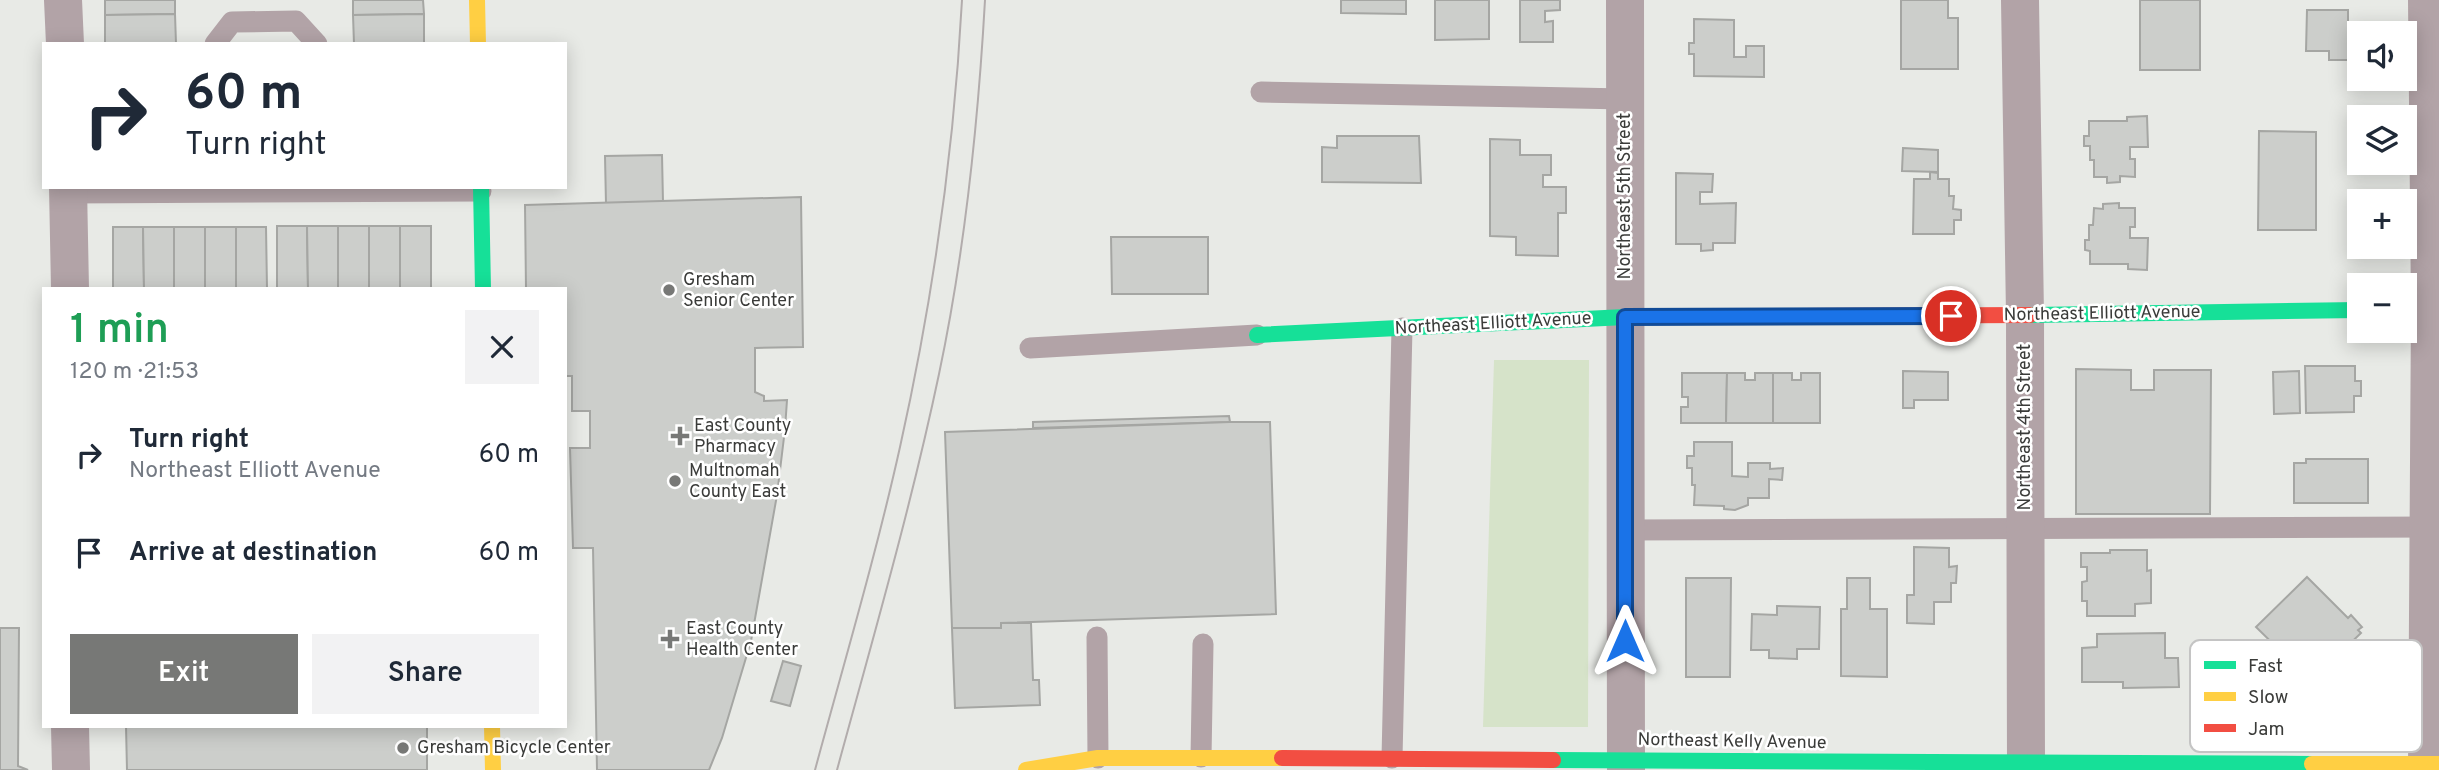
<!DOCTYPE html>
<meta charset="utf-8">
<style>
:root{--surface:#fff;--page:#f2f2f3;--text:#1f2937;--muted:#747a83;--accent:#777876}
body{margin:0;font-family:Overpass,sans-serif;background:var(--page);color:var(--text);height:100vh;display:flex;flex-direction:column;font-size:26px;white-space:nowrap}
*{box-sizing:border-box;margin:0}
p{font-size:23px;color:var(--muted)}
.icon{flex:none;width:38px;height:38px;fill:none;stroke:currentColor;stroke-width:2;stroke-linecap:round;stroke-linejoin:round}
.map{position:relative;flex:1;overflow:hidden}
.panel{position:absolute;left:42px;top:287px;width:525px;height:441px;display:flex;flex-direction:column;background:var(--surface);border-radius:0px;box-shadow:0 4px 18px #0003}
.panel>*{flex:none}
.hud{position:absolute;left:42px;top:42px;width:525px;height:147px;border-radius:0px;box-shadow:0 4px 18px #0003;background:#fff;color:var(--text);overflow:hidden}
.buttons{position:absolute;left:2347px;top:21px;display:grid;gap:14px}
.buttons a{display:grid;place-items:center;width:70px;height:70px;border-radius:0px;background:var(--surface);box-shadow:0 4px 18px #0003;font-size:35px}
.pin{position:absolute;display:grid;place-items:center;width:60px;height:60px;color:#fff;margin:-30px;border:4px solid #fff;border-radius:50%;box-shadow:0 2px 7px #0007}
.me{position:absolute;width:77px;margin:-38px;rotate:0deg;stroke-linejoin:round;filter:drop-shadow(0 0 5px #0008)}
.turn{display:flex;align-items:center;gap:24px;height:147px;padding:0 28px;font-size:32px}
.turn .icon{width:91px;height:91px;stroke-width:2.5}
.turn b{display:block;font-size:49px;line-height:60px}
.round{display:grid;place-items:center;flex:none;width:74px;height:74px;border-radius:0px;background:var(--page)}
.summary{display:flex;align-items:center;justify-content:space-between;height:119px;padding:0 28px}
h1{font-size:42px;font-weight:600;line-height:52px;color:#1e9e55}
.primary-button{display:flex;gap:14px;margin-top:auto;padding:14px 28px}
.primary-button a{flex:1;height:80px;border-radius:0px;background:var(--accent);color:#fff;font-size:28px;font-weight:600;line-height:80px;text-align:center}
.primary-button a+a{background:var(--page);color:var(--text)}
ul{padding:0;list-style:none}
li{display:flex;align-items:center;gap:21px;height:98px;padding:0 28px}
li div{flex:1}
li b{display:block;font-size:26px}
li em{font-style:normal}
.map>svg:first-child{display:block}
</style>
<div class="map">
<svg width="2439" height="770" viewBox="0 0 2439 770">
<rect width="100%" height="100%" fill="#e8eae6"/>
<path fill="#d6e3c9" d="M1494,360H1589L1588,727H1483Z"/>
<g fill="#cccecb" stroke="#a5a6a3" stroke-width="2">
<path d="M105,0H175V14L105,15Z"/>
<path d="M353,0H423L424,14L353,15Z"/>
<path d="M1341,0H1406V14L1341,13Z"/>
<path d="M1435,0H1489V39L1435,40Z"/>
<path d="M1520,0H1560V10L1545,11V22L1553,21V42H1520Z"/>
<path d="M1901,0H1948V18H1958V69H1901Z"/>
<rect x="2140" y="0" width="60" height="70"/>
<path d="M2307,10H2348V60H2329V51H2306Z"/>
<path d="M175,14L176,44H105V15Z"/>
<path d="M424,14V44H354L353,15Z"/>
<path d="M1694,19L1734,20V57H1746V46H1764V77L1694,76V54H1689V43H1694Z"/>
<path d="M2147,116L2148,147H2130V159H2135V177L2120,176V182L2107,183V177H2094V160H2090V146H2084V136H2089V121H2127V117Z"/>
<path d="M2259,131L2316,132V230H2258Z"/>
<path d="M1337,136H1419L1421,183L1322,182V147L1337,148Z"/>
<path d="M1490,139L1520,140V155H1551V175H1543V187H1566V213H1558V256L1516,255V237L1490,236Z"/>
<path d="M1903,148L1938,150V172L1902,171Z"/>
<path d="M662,155L663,202L606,204L605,156Z"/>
<path d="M1930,172L1938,173V179H1949V196H1954L1953,209L1961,210V220H1954V234H1913L1914,179H1930Z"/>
<path d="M1676,173L1713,174L1712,192H1700V204L1736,203L1735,243H1713V250L1701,251V244H1676Z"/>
<path d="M801,197L803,347L755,348V392L764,396V401L787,400L785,429L777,495L751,641L722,738L709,770H597L593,548H573L570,448H590V411H572V376H565V289H526L525,205Z"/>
<path d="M2119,203V208H2135V227H2130V238H2148L2147,270L2128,269V264H2090V251L2085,250V240H2089V225H2093L2094,208L2103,209V204Z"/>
<path d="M277,226H307L308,289H277Z"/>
<path d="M307,226H338V289H308Z"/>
<rect x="338" y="226" width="31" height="63"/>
<rect x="369" y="226" width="31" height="63"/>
<rect x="400" y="226" width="31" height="63"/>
<path d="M113,227H143L144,289H113Z"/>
<path d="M143,227H174V289H144Z"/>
<rect x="174" y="227" width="31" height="62"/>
<rect x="205" y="227" width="31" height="62"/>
<path d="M236,227H266L267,289H236Z"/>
<path d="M1111,237H1208V294H1112Z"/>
<path d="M2305,366H2355V381H2361V396H2354V412L2306,413Z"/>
<path d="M2076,369L2131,370V390H2154V370H2211L2210,514H2076Z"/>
<path d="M1903,371L1948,372V400H1914V408H1903Z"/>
<path d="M2299,371L2300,413L2274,414L2273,372Z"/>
<path d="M1682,373H1727L1726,423H1681V407H1688V397H1682Z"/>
<path d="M1727,373H1745V380H1755V373H1773V423H1726Z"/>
<path d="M1773,373H1792V380H1801V373H1820V423H1773Z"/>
<path d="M1229,416L1230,422L1033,428V422Z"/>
<path d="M1230,422H1270L1276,614L1001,623V628H952L945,432Z"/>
<path d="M1694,442H1732V476L1748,477V463H1770V469L1783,468L1782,480L1769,479V498H1748V505L1735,510L1724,509V506L1694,505L1695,485H1692V468H1687V456H1694Z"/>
<path d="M2306,459H2368V503H2294V463H2306Z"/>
<path d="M1914,547L1949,548V567L1957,566L1956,583H1951V602H1934V624L1907,623V595H1914Z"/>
<path d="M2110,550H2147V571L2151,570V603L2135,604V616H2087V601H2082V582L2087,581V567H2081V553H2110Z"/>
<path d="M2307,577L2348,618L2351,615L2362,627L2358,630L2361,633L2311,681L2256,627Z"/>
<path d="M1686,578H1731L1730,677H1686Z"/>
<path d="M1847,578H1870V609H1887V677L1841,676V609H1847Z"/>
<path d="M1777,606L1820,607L1819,649H1797V659L1769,658V650H1751L1752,614L1777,615Z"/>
<path d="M1001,623H1031L1033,680H1039L1040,705L955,708L952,628H1001Z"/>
<path d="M0,628H19L18,766L28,770H0Z"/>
<path d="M2165,633V658H2178L2179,687L2123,688V682H2082V648L2097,647V634Z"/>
<path d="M783,661L801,666L790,706L771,701Z"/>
<path d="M126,726H427V770H127Z"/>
</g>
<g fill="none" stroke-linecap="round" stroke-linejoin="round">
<g stroke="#b2a3a7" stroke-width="21">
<path d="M215,44L232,22L296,21L317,44"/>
<path d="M1261,92L1625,99"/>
<path d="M68,193L481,191"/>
<path d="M1030,348L1257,335"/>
<path d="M1625,530L2437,527"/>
<path d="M1097,637L1098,758"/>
<path d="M1201,757L1203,644"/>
<path d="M1392,758L1402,328"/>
</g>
<g stroke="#b2a3a7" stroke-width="38">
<path d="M63,0L65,44"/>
<path d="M1625,0L1626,770"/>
<path d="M2020,0L2025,315L2026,770"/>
<path d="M2427,0L2430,308L2427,770"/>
<path d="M68,187L70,289"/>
<path d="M70,726L71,770"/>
</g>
<g stroke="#16e098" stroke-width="16">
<path d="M481,187L483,289"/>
<path d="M2030,315L2359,310"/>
<path d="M1257,335L1625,317L1802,316"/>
<path d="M1553,760L2312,764"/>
</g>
<g stroke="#ffcf43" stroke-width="16">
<path d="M477,0L478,44"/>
<path d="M492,726L493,770"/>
<path d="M2312,764H2439"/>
<path d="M1026,770L1098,758H1282"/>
</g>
<g stroke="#f24e42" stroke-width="16">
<path d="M1802,316L2030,315"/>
<path d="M1282,758L1553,760"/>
</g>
<g stroke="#b2acac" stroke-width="2">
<path d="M815,770C844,663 876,555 900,447C933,299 954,151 962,0"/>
<path d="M837,770C873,638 911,507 939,374C965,251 978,125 985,0"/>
</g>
</g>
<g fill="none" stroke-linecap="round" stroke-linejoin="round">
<g stroke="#114b97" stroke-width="18">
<path id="route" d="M1625,641V317L1951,316"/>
</g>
<use href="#route" stroke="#1a73e8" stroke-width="12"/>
</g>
<g fill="#777876" stroke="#fff" stroke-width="2.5">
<circle cx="669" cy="290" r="7"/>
<path d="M676.5 425.5h7v7h7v7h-7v7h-7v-7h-7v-7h7z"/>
<circle cx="675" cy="481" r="7"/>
<path d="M666.5 628.5h7v7h7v7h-7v7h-7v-7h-7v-7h7z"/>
<circle cx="403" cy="748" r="7"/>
</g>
<g text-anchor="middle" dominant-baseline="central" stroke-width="5" stroke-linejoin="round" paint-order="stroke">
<g font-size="18" fill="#3a3b39" stroke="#fff">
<text transform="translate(1625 196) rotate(-90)">Northeast 5th Street</text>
<text transform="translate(2102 314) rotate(-1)">Northeast Elliott Avenue</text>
<text transform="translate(1493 324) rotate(-3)">Northeast Elliott Avenue</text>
<text transform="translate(2025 427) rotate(-90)">Northeast 4th Street</text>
<text transform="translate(1732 742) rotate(1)">Northeast Kelly Avenue</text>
</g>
<g font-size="18" fill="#3a3b39" stroke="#fff" text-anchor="start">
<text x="683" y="280">Gresham<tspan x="683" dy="21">Senior Center</tspan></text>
<text x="694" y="426">East County<tspan x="694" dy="21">Pharmacy</tspan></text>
<text x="689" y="471">Multnomah<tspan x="689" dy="21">County East</tspan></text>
<text x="686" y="629">East County<tspan x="686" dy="21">Health Center</tspan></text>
<text x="417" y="748">Gresham Bicycle Center</text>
</g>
</g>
<rect x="2190" y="640" width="232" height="112" rx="10" fill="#fff" stroke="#c4c4c4" stroke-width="2"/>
<rect x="2204" y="661" width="32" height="8" fill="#16e098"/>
<rect x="2204" y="692" width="32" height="9" fill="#ffcf43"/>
<rect x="2204" y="724" width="32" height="8" fill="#f24e42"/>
<g font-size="19" fill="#3a3b39">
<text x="2248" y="672">Fast</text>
<text x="2248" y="703">Slow</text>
<text x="2248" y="735">Jam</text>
</g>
</svg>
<div class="buttons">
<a><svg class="icon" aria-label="sound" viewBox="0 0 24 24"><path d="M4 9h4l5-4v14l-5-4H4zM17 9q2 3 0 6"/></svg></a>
<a><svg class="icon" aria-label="layers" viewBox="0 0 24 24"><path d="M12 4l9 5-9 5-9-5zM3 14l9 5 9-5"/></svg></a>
<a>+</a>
<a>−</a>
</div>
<div class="pin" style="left:1951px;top:316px;background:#d93025"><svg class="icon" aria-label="arrive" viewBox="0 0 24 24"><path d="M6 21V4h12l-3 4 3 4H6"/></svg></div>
<svg class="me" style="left:1625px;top:641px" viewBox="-20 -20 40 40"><path d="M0-17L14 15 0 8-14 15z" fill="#1a73e8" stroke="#fff" stroke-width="4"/></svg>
<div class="hud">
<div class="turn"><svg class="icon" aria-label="right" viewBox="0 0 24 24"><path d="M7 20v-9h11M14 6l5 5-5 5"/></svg><div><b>60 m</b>Turn right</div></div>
</div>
<section class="panel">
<div class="summary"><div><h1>1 min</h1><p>120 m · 21:53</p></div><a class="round"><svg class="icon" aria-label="close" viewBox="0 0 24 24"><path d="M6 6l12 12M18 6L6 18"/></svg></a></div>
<ul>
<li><svg class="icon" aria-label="right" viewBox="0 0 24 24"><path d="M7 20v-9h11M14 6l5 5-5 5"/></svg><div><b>Turn right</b><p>Northeast Elliott Avenue</p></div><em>60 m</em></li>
<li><svg class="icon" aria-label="arrive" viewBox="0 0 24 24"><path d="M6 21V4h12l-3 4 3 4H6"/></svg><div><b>Arrive at destination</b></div><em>60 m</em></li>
</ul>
<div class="primary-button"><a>Exit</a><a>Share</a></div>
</section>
</div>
